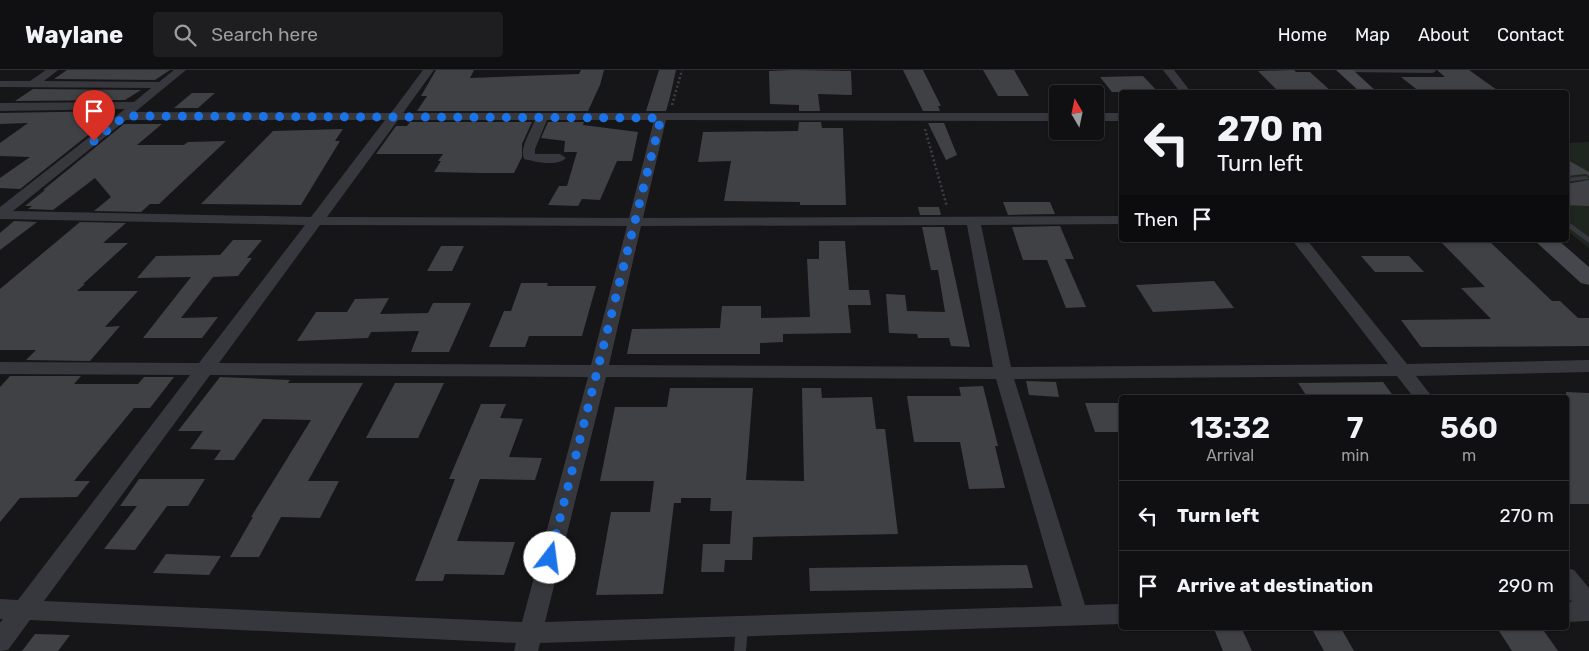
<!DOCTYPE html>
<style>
:root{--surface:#101012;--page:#1e1e20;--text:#f1f3f6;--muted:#9c9d9f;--line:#303032}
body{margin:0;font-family:Rubik,sans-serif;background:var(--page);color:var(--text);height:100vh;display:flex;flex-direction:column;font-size:19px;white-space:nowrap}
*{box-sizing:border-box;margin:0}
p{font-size:16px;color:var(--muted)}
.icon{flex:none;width:28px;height:28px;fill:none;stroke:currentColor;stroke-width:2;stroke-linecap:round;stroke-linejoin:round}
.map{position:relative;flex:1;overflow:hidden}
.side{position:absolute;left:1119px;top:325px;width:450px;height:235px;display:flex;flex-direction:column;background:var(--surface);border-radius:5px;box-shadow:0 1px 4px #0004,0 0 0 1px var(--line)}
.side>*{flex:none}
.banner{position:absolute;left:1119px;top:20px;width:450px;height:152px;border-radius:5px;box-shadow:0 1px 4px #0004,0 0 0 1px var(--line);background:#101012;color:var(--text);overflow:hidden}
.needle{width:32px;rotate:351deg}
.controls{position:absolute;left:1049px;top:15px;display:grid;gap:10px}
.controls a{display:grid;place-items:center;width:55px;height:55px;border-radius:5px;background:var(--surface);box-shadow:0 1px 4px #0004,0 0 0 1px var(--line);font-size:25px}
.pin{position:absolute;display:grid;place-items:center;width:42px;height:42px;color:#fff;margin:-51px -21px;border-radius:50% 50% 50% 0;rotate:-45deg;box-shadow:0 0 5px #0007}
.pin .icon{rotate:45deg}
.me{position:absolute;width:55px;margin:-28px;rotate:15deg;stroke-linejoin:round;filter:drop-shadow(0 0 4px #0008)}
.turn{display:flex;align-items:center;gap:18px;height:105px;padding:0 15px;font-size:22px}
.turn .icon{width:65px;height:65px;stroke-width:2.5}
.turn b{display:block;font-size:35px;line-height:42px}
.then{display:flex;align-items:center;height:48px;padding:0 15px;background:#0003;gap:10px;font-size:19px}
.eta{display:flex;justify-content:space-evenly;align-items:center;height:85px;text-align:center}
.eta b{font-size:30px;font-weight:600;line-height:35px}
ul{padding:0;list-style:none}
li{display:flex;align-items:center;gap:15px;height:70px;padding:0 15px;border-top:1px solid var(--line)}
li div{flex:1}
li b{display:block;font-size:19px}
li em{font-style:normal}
header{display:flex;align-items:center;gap:30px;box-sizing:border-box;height:70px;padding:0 25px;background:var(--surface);border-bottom:1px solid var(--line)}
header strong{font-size:24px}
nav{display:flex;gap:28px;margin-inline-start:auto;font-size:18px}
.search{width:350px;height:45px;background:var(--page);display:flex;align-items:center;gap:12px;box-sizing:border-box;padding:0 18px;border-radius:5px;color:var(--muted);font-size:19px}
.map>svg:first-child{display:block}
</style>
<header>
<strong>Waylane</strong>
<div class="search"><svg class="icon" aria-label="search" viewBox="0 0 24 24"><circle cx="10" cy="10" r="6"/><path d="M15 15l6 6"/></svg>Search here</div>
<nav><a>Home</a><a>Map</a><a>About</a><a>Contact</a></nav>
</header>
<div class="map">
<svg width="1589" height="581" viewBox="0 0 1589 581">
<rect width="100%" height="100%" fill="#161618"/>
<path fill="#1e261f" d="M1589,72V178L1566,160V73Z"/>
<g fill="#404145">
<path d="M67,0H170L155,10L54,9Z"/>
<path d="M436,0H474L470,8L579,4L581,0H604L600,15L588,41H417L427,26H421Z"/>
<path d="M659,0H676L670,27L666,41H646Z"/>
<path d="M793,0L851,1L852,25L818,24L820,41H799V35L770,34L769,1Z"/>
<path d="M903,0H923L941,36H938L940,41H923Z"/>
<path d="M983,0H1014L1029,26H998Z"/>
<path d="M1294,0L1296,2H1310L1332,22H1279L1258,1Z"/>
<path d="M1437,0H1469L1497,20L1420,22L1401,7H1445Z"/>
<path d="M1143,6L1158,22H1112L1100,7Z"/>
<path d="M33,19L141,20L125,30L15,31Z"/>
<path d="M192,23H215L198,38H174Z"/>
<path d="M115,41L99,54H102L20,119L0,118V108L30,87L0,86V73L28,53L0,54V43Z"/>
<path d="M410,52H532L522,74V87L514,103H482L434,102L441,91H438L443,84H376L396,56H407Z"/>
<path d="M548,52H584L583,55L638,62L632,91H617L600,130L582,129L578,136L548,135L559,116H567L577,82H564L565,71L541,68Z"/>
<path d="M799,52H821L822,58H843L846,135H800V132L724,131L731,91L698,92L703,62L798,61Z"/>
<path d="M928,53H944L957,85L946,90Z"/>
<path d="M124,54H162L137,75H184L188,72L226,71L159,134H150L141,142L94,141L111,127L95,108L53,140L28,139L32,136H25L45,120H43Z"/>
<path d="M343,59L335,71H340L301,135L201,134L273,61Z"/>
<path d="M1566,89L1589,102V106L1586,104L1566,106Z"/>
<path d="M1589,110V136L1566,135V114Z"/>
<path d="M1003,132H1050L1055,144L1008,145Z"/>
<path d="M918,137H939L941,145H920Z"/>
<path d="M14,151L37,152L0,180V163Z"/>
<path d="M80,152L126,153L103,173H128L83,214H85L77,221H138L105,257L120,256L90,291L26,290L36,280H0V219Z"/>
<path d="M1060,156L1074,189H1065L1086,237L1066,238L1047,190H1023L1012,157Z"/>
<path d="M922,157H944L970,277L951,276L949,268H918L917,264L889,263L886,224L905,225L907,241L945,242L938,200H931Z"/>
<path d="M233,170H262L247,188H252L238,206L213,207L181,248L218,247L202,268H143L191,207L137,208L156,186L220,185Z"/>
<path d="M819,171H845L849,220H869L871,235H848L851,263L783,264V272L760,273V284H627L632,259L720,258L722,236H761V248L810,247L807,189H819Z"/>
<path d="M1440,171H1489L1552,231H1560L1578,248H1589V276L1421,277L1401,250L1491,249L1461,218L1485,217Z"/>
<path d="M441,176H464L452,201H427Z"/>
<path d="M1361,186H1409L1424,202H1375Z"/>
<path d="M1214,211L1234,238L1153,242L1136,215Z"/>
<path d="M521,213H548L547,216H596L582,266H529L525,277H489L504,241H511Z"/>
<path d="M389,228L380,244L428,243L433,233H471L449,282H411L419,261L371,262L368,268L297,271L316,242H347L355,229Z"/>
<path d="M10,306H81L74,314H138L144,307H174L150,338H134L74,411H90L77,427L20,428L0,452V317Z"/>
<path d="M220,307L290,310L288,313H363L308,411H339L320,448L281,447L259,487H230L253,447H251L311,350L263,349L234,390H214L221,380L190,379L203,361H178Z"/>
<path d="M1026,311L1056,312L1059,327L1029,325Z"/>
<path d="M1383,312L1395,328H1308L1298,313Z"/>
<path d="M395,313H444L418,368H366Z"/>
<path d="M983,316L998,376H995L1005,418L969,419L960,372H914L907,326H961L959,317Z"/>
<path d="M670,318H753L746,410L804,411L802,318H821L822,328L872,327L876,359H885L898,464L753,467L752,490H725L724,502H701L703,474H730L732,441H710L711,428H681V433H674L663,524L596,525L611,442H650L654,411H600L615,337H667Z"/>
<path d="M1566,322L1589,323V434H1566Z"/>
<path d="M1085,333H1121V362H1095Z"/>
<path d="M481,334H506L500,348L523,349L509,387L542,388L535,410L480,409L457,471L515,472L504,505L445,504L443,511H415L455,409H449Z"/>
<path d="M139,409H205L188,436H167L135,480L104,479L137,436H120Z"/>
<path d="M166,484L221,486L209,505L153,503Z"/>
<path d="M1027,495L1033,518L810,521L809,498Z"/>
<path d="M1214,559H1242L1252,581H1223Z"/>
<path d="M1342,560L1354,581H1324L1313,561Z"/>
<path d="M1499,561H1544L1558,581H1512Z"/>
<path d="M35,564L70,565L58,581H22Z"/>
</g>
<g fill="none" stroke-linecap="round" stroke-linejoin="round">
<g stroke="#3d3f44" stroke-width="2.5" stroke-dasharray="2 2.5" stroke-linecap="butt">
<path d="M672,35L682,0"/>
<path d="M925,59L947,137"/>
</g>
<g fill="#37383d" fill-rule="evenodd">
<path d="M1341,0H1435L1436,1L1433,3L1344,2Z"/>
<path d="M1586,106L1589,108L1588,109L1566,112V108Z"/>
<path d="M1566,150L1589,167V173L1566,156Z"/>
<path d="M742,552L746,553L748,557L746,581H734L736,557L738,553Z"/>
</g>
<g fill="#37383d" fill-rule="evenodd">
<path d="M46,0H58L44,11L159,12L174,0H186L135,42L391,43L423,0H434L403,43H1058V51L666,50L643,148L1121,146V154L981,155L1011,297L1388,294L1292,170H1307L1407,294L1589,290V302L1416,306L1433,328H1414L1397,306L1014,309L1085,535L1121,534V554L540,573L538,581H514L516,573L30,550L8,580L0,581V553L3,549H0V529L18,530L190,305L0,304V292L199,293L305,155L0,149V137L125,39L0,41V33L134,32L151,18L0,17V11H30ZM126,50H385L311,147L13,141ZM398,50H535C531,61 519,78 524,89C536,92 557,97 566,88L560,84H535V79L547,50H654L629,148L327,147ZM320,155L627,156L591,295L219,293ZM967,155L993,297L609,295L641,156ZM210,305L588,307L522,552L44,531ZM606,307L996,309L1062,536L545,552Z"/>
<path d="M1163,0H1174L1191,22H1180Z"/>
<rect x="1095" y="43" width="26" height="8"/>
<path d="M1566,498L1574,500L1589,518V551L1566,552V532H1572L1566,524Z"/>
</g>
<g fill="#45474d" fill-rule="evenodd">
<path d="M1336,0H1353L1377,22H1360Z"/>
<path d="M1534,170H1558L1589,197V215L1581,213Z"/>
</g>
</g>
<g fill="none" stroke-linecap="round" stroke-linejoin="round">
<path stroke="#1a73e8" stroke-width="9" stroke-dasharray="0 16.2" d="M94,71L125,46L661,48L550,488"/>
</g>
</svg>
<div class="controls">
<a><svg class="needle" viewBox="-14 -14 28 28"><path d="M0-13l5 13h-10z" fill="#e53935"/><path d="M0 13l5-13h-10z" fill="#9c9d9f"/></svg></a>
</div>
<div class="pin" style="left:94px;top:71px;background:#d93025"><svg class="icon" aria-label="arrive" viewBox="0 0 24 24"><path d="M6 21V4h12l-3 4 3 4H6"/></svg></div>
<svg class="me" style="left:550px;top:488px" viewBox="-20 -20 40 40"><circle r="19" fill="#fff"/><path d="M0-13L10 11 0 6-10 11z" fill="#1a73e8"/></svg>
<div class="banner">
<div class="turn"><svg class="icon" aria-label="left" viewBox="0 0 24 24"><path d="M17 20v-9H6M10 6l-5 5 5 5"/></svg><div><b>270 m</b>Turn left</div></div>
<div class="then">Then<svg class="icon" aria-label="arrive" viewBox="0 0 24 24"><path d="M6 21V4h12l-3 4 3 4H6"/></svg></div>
</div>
<section class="side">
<div class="eta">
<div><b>13:32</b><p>Arrival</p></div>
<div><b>7</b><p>min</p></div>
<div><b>560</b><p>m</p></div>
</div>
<ul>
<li><svg class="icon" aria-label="left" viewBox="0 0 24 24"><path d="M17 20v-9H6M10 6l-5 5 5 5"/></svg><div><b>Turn left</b></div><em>270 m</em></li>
<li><svg class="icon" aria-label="arrive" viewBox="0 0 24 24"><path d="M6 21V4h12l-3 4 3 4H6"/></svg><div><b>Arrive at destination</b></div><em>290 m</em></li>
</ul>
</section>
</div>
